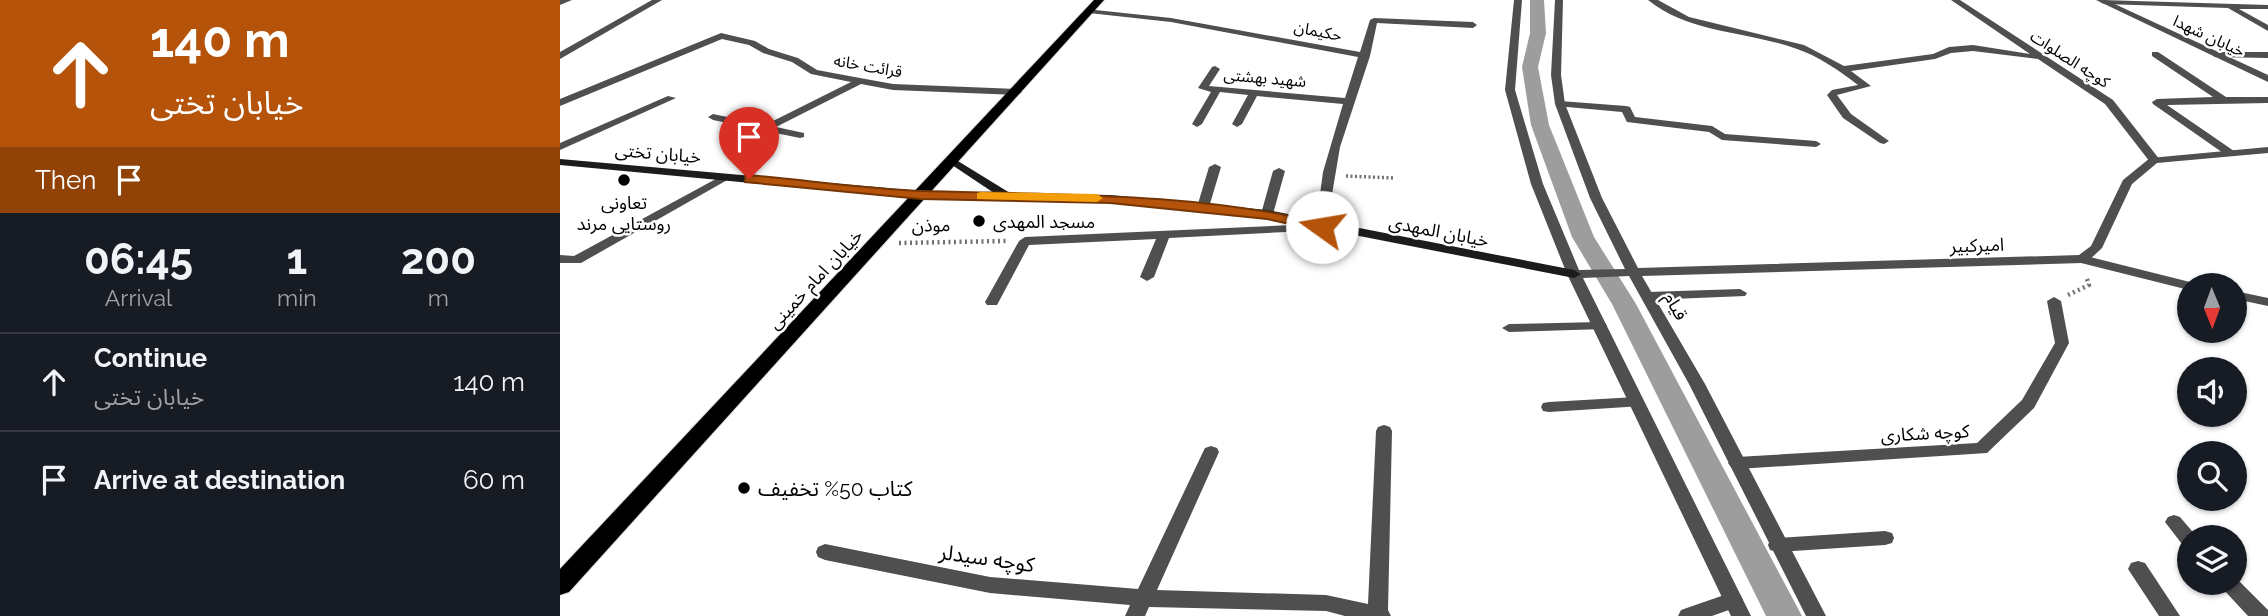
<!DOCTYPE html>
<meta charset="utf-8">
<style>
:root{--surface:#171b24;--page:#242831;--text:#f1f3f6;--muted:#9ea1a6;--line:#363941}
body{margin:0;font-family:Raleway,"Noto Sans Arabic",sans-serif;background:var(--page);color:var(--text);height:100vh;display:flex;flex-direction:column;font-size:26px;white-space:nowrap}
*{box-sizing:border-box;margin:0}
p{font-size:23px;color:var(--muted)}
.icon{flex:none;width:38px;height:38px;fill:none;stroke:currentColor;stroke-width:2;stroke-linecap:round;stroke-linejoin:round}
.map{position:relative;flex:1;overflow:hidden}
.panel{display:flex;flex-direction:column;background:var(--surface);width:560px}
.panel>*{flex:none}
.top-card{background:#b45309;color:#fff;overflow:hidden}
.needle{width:46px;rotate:179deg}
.fabs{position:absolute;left:1617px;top:273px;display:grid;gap:14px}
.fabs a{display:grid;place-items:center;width:70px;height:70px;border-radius:50%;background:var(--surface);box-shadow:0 2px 5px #0004;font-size:35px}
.pin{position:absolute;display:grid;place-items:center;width:60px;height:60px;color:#fff;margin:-72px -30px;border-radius:50% 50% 50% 0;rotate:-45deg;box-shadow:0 0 7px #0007}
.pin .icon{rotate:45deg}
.me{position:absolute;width:77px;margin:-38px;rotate:283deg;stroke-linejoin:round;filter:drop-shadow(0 0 5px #0008)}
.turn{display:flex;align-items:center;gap:24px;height:147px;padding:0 35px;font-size:32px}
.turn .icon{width:91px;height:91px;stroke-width:2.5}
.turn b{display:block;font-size:49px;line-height:60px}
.then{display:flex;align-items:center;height:66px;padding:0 35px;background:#0003;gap:14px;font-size:26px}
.eta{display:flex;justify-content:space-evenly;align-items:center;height:119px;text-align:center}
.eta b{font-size:42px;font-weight:700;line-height:49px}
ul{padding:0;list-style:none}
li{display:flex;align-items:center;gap:21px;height:98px;padding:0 35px;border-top:2px solid var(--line)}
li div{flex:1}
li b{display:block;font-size:26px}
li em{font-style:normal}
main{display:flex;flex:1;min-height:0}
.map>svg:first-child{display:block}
</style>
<main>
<section class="panel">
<div class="top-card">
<div class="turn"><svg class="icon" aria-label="ahead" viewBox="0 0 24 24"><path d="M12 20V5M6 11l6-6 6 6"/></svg><div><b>140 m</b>خیابان تختی</div></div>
<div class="then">Then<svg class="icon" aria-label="arrive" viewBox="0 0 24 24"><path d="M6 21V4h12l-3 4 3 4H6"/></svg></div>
</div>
<div class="eta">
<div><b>06:45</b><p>Arrival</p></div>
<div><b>1</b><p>min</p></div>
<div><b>200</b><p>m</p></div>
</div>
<ul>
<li><svg class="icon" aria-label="ahead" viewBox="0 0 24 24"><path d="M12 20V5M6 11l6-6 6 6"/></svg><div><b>Continue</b><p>خیابان تختی</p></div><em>140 m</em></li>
<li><svg class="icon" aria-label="arrive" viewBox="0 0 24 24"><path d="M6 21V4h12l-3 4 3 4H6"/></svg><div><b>Arrive at destination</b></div><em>60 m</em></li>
</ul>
</section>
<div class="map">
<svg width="1708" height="616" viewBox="0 0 1708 616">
<rect width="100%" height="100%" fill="#fff"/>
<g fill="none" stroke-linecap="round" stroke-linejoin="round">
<path fill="#9d9d9d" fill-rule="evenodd" d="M970,0H984L986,33L978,67L989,125L1034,237L1076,304L1242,616H1206L1052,304L1012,237L971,125L962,67L970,33Z"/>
<g stroke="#dbdbdb" stroke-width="2">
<path id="primary" d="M534,0H544L9,592L0,595V569Z"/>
</g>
<path stroke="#717171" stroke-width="3.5" stroke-dasharray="2 2.5" stroke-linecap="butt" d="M786,176L834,178"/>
<g stroke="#717171" stroke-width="4.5" stroke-dasharray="2 3.5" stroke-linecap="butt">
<path d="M339,243L446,241"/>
<path d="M1508,295L1529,285L1526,276"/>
</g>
<path fill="#4f4f4f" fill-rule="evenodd" d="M165,174L169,175V179L21,263H0V255L14,256Z"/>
<g fill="#4f4f4f" fill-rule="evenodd">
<path d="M92,0H102L0,59V52Z"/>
<path d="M1088,0H1098L1129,17L1244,45L1284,66L1373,54L1389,47L1413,45L1470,54L1391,0H1400L1553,100L1600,160L1594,163L1590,162L1545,104L1478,59L1413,51L1391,53L1375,59L1291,71L1311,86L1277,95L1291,114L1329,141L1324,144L1320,143L1283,118L1267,95L1272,90L1298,85C1280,71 1258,56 1237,49C1188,31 1130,34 1088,0Z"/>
<path d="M1542,0L1708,5V9H1679L1708,25V31L1668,8L1544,4L1540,2Z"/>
<path d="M526,9L611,18L800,52L810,20L814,18L913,22L917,25L913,28L817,23L810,56L780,147L766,230L609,238L594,277L587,281L580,277L596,239L469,245L437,305H427L425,302L459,241L465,237L756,224L763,172L783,104L697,96L682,124L677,127L672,124L688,95L660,92L642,124L637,127L632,124L651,92L638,88L652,67L655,66L660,69L649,86L785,98L798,57L611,22L529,13H526Z"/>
<path d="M161,33L195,41L209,49L238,58L257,70L300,78L333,84L457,89L462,92L457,95L333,90L301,84L216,127L244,133V137L240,138L153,120L148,117L153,114L205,125L291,82L251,74L232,62L203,53L189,45L162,39L0,106V99Z"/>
<path d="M1592,52H1598L1666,97H1708V103L1607,105L1674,151V155H1666L1593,104L1592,102L1597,99L1653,97L1592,56Z"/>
<path d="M1657,52H1708V58L1654,57V53Z"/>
<path d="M108,96L116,98L0,150V143Z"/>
<path d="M1000,101L1066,106L1070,107L1075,117L1152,126L1165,134L1256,141L1261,144L1256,147L1162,140L1149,132L1067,122L1062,112L996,106V102Z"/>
<path d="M655,164L661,167L649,207L647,210H639L637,207L649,167Z"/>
<path d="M719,168L725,171L713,214L711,217H703L701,214L713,171Z"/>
<path d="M1522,255L1634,283L1635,285H1629V290L1517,262L1515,259L1517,256Z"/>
<path d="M1180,289L1187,293L1185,296L1088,300L1081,296L1088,292Z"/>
<path d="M1675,291L1708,298V306L1675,299Z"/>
<path d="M1494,297L1501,301L1509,343L1474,408L1427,453L1177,469L1171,467L1168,463L1171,459L1177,457L1417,443L1462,400L1495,343L1487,301Z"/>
<path d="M1040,322L1045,323L1047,326L1045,329L949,332L942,328L949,324Z"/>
<path d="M1076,397L1082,398L1084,402L1082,406L989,412L983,411L981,407L983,403L989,402Z"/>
<path d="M824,425L830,427L832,431L828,610L831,616H785L766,611L589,607L585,616H565L570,605L430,593L265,560L258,557L256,552L258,547L265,544L430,577L578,589L643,452L645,448L651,446L657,448L659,452L597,590L766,595L808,604L816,431L818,427Z"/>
<path d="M1614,515L1620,517L1637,537H1629V546L1622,544L1605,522L1608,517Z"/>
<path d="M1325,531L1332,533L1334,538L1332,543L1325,545L1217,552L1210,550L1208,545L1210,540L1217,538Z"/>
<path d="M1578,561L1585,563L1620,616H1599L1568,569L1571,563Z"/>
<path d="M1675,577L1708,610V616H1688L1663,589L1660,583H1675Z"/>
<path d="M1173,592L1180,594L1183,600L1180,606L1152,616H1118L1121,610Z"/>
</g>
<g fill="#4f4f4f" fill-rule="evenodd">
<path d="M0,0H12L0,5Z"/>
<path d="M954,0H962L955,90L983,184L1019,270L1065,269L1030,198L995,104L991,75L995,0H1003L1001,75L1005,104L1042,198L1078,268L1519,255L1531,246L1563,180L1590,158L1708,147V153L1597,163L1572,184L1542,248L1527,262L1522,263L1082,276L1145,384L1266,616H1246L1129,384L1069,276L1023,278L1191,616H1171L1007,274L971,184L945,90Z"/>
<path d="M1536,0H1546L1708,75V82Z"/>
</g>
<path fill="#1c1c1c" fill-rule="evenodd" d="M393,158L450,193L550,195L707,210L1014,270L1021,274L1014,278L707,218L550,203L361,199L0,165V159L361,191L434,193L389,163V159Z"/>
<use href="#primary" fill="#000" fill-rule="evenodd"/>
</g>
<path fill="#b45309" stroke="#753606" stroke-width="2" d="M189,175C247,180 306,189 365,191C499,195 636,192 767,224L769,227L762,231L707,219L550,203L361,199L185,182V176Z"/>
<path fill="#f59e0b" d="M421,192L537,194L543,198L537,202L417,199V193Z"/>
<g fill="#000" stroke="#fff" stroke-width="2.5">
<circle cx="64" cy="180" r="7"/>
<circle cx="419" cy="221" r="7"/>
<circle cx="184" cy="488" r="7"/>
</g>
<g text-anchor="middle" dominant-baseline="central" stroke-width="5" stroke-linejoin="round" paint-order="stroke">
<g font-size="16" fill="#000" stroke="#fff">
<text transform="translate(758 31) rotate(11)">حکیمان</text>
<text transform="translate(1649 36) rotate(25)">خیابان شهدا</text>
<text transform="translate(1510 59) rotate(33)">کوچه الصلوات</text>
<text transform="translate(308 66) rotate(10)">قرائت خانه</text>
<text transform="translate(705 78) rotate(5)">شهید بهشتی</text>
</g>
<g font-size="18" fill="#000" stroke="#fff">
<text transform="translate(98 153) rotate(5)">خیابان تختی</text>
<text transform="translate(371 225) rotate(-1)">موذن</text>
<text transform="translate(879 231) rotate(11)">خیابان المهدی</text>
<text transform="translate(1417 245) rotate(-2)">امیرکبیر</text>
<text transform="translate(255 279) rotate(-47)">خیابان امام خمینی</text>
<text transform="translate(1116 306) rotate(60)">قیام</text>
<text transform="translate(1365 433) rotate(-3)">کوچه شکاری</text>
</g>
<g font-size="18" fill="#000" stroke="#fff">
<text x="64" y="202">تعاونی<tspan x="64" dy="21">روستایی مرند</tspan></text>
<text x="433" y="221" text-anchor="start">مسجد المهدی</text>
</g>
<g font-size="21" fill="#000" stroke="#fff" text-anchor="start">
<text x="198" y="488">کتاب 50% تخفیف</text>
</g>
<g font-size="21" fill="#000" stroke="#fff">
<text transform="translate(427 558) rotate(8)">کوچه سیدلر</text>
</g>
</g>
</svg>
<div class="fabs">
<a><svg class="needle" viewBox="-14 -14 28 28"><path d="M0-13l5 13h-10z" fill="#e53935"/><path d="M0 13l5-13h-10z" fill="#9ea1a6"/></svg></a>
<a><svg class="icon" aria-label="sound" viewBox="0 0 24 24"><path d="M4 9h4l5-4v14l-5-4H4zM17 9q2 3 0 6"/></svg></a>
<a><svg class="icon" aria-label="search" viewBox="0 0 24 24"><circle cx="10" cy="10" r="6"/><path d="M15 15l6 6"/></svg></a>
<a><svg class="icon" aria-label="layers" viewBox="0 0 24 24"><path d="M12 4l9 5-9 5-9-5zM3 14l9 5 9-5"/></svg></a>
</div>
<div class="pin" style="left:189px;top:179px;background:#d93025"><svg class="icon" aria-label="arrive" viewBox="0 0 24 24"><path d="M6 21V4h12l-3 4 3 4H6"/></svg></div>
<svg class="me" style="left:762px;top:227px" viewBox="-20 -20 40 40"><circle r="19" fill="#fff"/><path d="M0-13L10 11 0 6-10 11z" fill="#b45309"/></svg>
</div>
</main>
